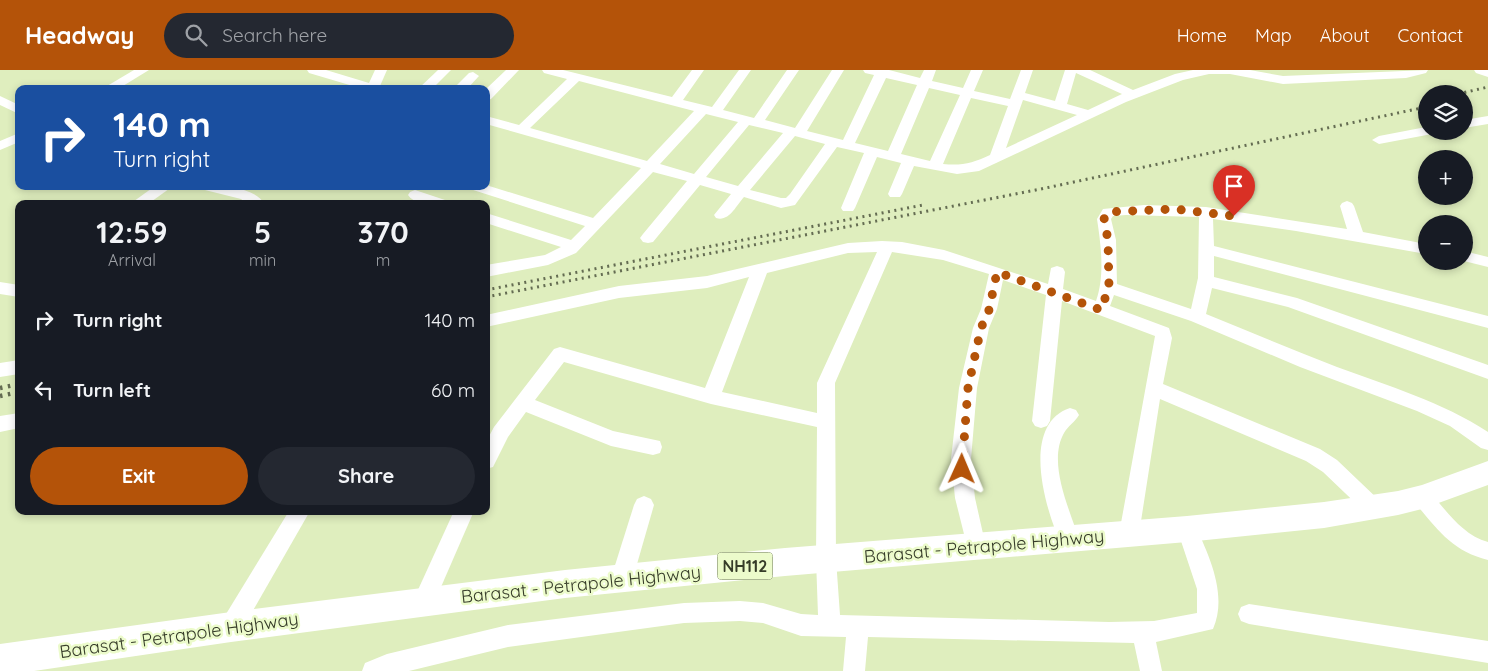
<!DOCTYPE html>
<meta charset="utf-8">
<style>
:root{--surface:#171b24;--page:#242831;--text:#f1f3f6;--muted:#9ea1a6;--accent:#b45309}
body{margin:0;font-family:Quicksand,sans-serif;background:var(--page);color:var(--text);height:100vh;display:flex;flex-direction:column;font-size:19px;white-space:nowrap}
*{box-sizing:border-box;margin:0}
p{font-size:16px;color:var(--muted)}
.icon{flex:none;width:28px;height:28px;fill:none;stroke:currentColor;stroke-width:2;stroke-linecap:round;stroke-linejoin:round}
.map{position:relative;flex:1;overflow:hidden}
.details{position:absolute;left:15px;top:130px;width:475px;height:315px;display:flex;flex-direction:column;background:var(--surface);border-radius:10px;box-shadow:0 2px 8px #0003}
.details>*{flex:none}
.hud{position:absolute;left:15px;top:15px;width:475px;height:105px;border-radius:10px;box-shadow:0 2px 8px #0003;background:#1a4fa0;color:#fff;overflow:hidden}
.buttons{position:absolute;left:1418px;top:15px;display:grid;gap:10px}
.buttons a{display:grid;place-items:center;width:55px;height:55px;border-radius:50%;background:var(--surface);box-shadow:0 2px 8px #0003;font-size:25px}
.pin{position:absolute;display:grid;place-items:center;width:42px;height:42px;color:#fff;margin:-51px -21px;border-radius:50% 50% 50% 0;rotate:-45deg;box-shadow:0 0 5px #0007}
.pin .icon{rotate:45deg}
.me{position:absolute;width:55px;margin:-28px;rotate:1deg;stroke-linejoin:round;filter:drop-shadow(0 0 4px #0008)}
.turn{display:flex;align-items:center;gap:18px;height:105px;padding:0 15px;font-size:22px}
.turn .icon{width:65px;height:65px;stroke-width:2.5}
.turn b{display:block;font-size:35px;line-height:42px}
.eta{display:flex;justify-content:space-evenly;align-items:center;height:85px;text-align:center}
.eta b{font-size:30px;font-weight:700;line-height:35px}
.button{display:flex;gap:10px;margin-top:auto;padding:10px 15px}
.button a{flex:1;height:58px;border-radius:30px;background:var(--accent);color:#fff;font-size:20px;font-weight:700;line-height:58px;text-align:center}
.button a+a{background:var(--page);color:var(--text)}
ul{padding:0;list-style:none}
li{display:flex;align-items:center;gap:15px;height:70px;padding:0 15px}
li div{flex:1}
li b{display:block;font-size:19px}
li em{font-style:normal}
header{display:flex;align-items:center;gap:30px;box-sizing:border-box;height:70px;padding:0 25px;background:var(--accent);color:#fff}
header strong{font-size:24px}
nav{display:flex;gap:28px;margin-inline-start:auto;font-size:18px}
.search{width:350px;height:45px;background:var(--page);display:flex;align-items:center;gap:12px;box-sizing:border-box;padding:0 18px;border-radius:28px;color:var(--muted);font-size:19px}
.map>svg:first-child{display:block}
</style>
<header>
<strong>Headway</strong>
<div class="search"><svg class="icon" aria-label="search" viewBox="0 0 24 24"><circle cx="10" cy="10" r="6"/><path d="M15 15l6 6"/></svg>Search here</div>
<nav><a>Home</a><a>Map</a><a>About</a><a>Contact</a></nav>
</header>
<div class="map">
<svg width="1488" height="601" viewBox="0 0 1488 601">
<rect width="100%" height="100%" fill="#dfeebe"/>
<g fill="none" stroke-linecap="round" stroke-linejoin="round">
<g fill="#fff" fill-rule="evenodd">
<path d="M134,0H149L118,19H102Z"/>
<path d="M307,0H326L369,13L375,0H387L380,16L383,19H363L309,3Z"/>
<path d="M438,0H451L432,19H418Z"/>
<path d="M506,0H519L491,29L486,30V19Z"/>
<path d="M542,0H563L672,27L692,0H704L683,30L712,37L739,0H751L723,40L754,48L787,0H799L765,50L795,58L832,0H844L807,61L843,70L874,5L865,3L863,0H889L920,8L924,0H936L932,11L963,18L971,0H983L974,21L1010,29L1021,0H1033L1025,23L1055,31L1065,0H1090L1133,20L1175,4L1193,0H1250L1283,6L1428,0L1426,3L1406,8L1283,14L1230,4H1209L1183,10L1126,32L979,101L957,104L914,96L902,124L900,127H890L888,124L901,93L877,87L855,138L853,141H843L841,138L864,83L837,77L795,135L781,138L744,127C736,136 729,152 716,148L714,145L731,124L700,115L653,172L648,173L643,172L640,168L643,164L687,111L653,102L576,183L548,195L486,207V195L545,185L561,177L486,153V143L571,170L585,156L470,119L468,116H486V115L593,148L641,98L486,54V46L519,55L567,9L544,3ZM1076,3L1122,24L1088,40L1067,34ZM886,8L917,15L888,81L855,73ZM579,11L694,41L647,91L530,58ZM929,18L960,25L930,91L901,84ZM971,28L1008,36L990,85C973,93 962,96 943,94ZM1023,30L1077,45L1006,78ZM706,44L738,52L694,104L660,94ZM749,55L783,63L738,116L706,107ZM795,66L825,74L790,124L786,128H781L750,120Z"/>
<path d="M1474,0H1488V7L1476,3Z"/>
<path d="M473,2L479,6L467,19H453L469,3Z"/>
<path d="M0,26L19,35V44L0,35Z"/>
<path d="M1488,46V54L1464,58V50Z"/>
<path d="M1426,57V61H1434L1432,64L1379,74L1372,70L1379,66Z"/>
<path d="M19,63V72L0,80V71Z"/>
<path d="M155,116H173L148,134H130Z"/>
<path d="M199,116C220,116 252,115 265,134H247L241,129L201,119Z"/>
<path d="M415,120L448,131L450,134C438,134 416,137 408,125L410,122Z"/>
<path d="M1347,131L1352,133L1354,136L1363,162L1426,174V184L1296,161L1213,149L1214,176L1488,246V258L1214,186V207L1297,228L1488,295V309L1288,237L1212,218L1206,244C1250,262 1293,280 1337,297C1389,316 1442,332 1488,362V380L1481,378L1450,356L1417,341L1300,297L1191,251L1114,225L1110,236L1169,258L1172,268L1163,314L1320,379L1337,390L1381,432L1384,438L1381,444L1374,447L1367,444L1323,402L1306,391L1160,329L1139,464L1136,470L1129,473L1122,470L1119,464L1155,266L1062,231L1050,351L1047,356L1041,358L1035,356L1032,351L1046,225L1003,210L997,239L989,258L977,318L971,389L975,428L986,477L983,484L976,486L969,484L955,428L951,389L959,318L973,258L981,239L989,204L943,190L892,182L835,313L836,489L840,545L1109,552L1154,551L1197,543V519L1177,459L1180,453L1187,450L1194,453C1209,485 1228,525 1213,559L1156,572L1162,601H1140L1134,573L868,567L865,601H843L846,567L801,566L763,553L740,551L684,553L508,577L409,601H362L365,593L387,584L508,555L684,533L740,531L763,533L801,544L818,545L816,489L817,357L711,334L564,292L535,330L613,361L660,371L662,377L660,383L653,385L611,376L526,342L508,367L493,397L486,399V372L494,357L554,279L560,277L705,318L749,207L707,218L619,228L486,257V245L619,216L707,206L848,173L882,171L902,172L944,180L1048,214L1051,198L1057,196L1063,198L1065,202L1063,219L1096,231C1105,206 1101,175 1097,149L1103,139L1144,135L1206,137L1347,159L1340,136L1342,133ZM1126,145L1199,147L1198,208L1191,239L1117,214L1116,170L1111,149L1113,146ZM877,182L817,313V343L722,322L767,203L848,183Z"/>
<path d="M1464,181L1488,187V197L1464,191Z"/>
<path d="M0,212L19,215V227L0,224Z"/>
<path d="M19,290V304L0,307V293Z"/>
<path d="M1070,338L1076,340L1079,345C1075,352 1068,356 1064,363C1047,393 1070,440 1079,469L1076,476L1069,478L1062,476C1046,442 1019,355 1070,338Z"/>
<path d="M19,343V358L0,362V346Z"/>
<path d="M1422,418L1429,421C1446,440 1462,465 1488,472V490C1452,481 1438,460 1415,433L1412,427L1415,421Z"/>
<path d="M644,426L651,429L654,435L633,508L629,515L622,518L615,515L611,508L634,435L637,429Z"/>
<path d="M289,441H310L239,565L231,568L223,565L220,557L223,549Z"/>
<path d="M454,441H474L431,540L423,543L415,540L412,533Z"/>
<path d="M1249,534L1488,571V593L1249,554L1241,551L1238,544L1241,537Z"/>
</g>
<path fill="#fff" fill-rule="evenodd" d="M1488,391V415L1422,439L1398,445L1324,458L1187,472L785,506L565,528L231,572L34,601H0V574L231,542L565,500L785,478L1187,446L1324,432L1398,421L1422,415Z"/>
<g stroke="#646c52" stroke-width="3" stroke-dasharray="2 4.5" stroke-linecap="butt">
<path d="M1458,24L1488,17"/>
<path d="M486,220L923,135"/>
<path d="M486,227L1041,119L1426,37"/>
</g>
<g stroke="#646c52" stroke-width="4.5" stroke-dasharray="2.5 5.5" stroke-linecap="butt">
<path d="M0,318L19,314"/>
<path d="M0,326L19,322"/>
</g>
</g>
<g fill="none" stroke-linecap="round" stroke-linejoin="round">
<path stroke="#b45309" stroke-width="9" stroke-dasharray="0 16.2" d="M962,399L968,318L981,258L989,240L997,202L1101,240L1109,217L1108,170L1104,149L1108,142L1174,139L1234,146"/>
</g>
<g text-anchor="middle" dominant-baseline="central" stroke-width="5" stroke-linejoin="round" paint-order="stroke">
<rect fill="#ecfbcb" stroke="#6d755a" stroke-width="1" x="717.5" y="482.5" width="55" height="27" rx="4"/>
<g font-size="16" font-weight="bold" fill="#363c29">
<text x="745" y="496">NH112</text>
</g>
<g font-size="18" fill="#363c29" stroke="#ecfbcb">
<text transform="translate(984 476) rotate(-5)">Barasat - Petrapole Highway</text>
<text transform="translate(581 514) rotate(-6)">Barasat - Petrapole Highway</text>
<text transform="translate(179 565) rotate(-8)">Barasat - Petrapole Highway</text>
</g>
</g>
</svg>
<div class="buttons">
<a><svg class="icon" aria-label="layers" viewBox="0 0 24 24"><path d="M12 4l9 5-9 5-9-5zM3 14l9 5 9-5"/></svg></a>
<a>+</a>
<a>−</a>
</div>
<div class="pin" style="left:1234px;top:146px;background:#d93025"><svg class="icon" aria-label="arrive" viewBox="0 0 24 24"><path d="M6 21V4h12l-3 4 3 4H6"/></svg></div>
<svg class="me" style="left:962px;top:399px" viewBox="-20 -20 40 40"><path d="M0-17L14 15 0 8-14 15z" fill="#b45309" stroke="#fff" stroke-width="4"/></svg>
<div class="hud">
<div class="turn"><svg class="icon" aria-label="right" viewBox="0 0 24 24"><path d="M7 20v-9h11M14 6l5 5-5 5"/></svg><div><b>140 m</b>Turn right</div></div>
</div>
<section class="details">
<div class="eta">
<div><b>12:59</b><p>Arrival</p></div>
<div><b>5</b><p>min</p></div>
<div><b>370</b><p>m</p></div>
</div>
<ul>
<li><svg class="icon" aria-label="right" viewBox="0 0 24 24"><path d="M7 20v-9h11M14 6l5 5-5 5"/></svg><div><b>Turn right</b></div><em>140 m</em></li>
<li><svg class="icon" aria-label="left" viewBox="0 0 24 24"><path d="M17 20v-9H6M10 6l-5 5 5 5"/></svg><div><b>Turn left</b></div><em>60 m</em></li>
</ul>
<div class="button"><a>Exit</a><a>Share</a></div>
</section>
</div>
